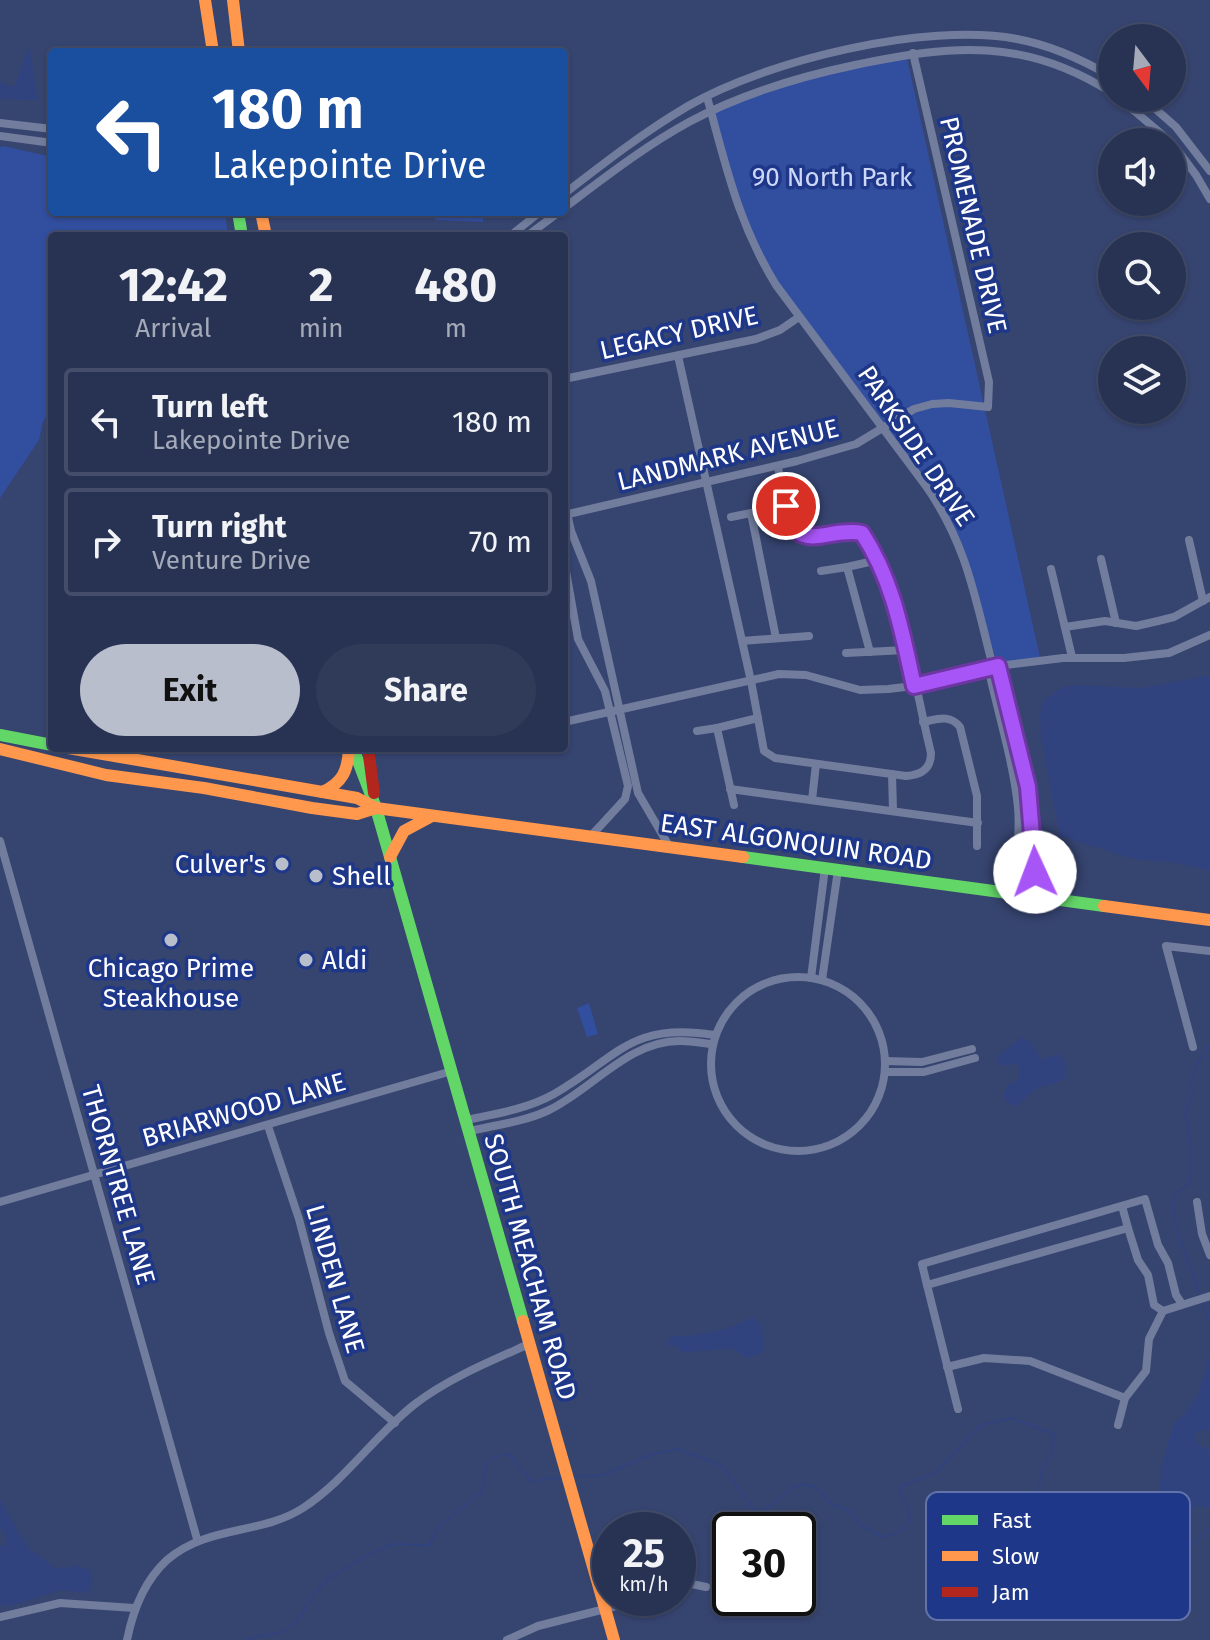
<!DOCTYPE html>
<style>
:root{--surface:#283354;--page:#303b5a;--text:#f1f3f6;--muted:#a5aab8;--line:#444e6b;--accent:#b9becd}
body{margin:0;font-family:"Fira Sans",sans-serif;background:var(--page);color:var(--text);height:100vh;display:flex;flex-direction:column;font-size:30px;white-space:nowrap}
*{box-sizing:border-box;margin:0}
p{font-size:26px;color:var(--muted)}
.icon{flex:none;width:44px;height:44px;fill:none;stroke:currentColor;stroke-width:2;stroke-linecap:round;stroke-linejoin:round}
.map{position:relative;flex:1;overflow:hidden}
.details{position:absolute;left:48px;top:232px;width:520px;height:520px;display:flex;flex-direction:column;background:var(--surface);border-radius:8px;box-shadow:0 2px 6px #0004,0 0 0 2px var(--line)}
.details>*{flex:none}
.banner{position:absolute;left:48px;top:48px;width:520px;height:168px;border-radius:8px;box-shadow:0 2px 6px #0004,0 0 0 2px var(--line);background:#1a4fa0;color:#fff;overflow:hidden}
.needle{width:52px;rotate:164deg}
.buttons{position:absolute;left:1098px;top:24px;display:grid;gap:16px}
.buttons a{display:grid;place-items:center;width:88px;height:88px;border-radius:50%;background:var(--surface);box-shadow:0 2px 6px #0004,0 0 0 2px var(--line);font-size:40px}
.speed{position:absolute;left:592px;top:1512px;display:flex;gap:16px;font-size:40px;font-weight:700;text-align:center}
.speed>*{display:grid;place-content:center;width:104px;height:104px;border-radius:50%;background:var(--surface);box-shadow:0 2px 6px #0004,0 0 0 2px var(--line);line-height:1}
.speed small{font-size:20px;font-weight:400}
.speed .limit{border:4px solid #111;border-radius:12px;background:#fff;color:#111}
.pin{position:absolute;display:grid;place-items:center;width:68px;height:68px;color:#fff;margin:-34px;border:4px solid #fff;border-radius:50%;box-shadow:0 2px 8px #0007}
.me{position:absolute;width:88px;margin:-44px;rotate:358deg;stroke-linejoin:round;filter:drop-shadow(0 0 6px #0008)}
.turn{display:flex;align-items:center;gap:28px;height:168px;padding:0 32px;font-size:36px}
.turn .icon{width:104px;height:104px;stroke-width:2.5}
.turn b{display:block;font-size:56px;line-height:68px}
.eta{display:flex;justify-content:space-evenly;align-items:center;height:136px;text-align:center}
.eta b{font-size:48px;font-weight:700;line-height:56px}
.cta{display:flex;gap:16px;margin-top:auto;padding:16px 32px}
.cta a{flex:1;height:92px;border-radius:48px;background:var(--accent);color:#111;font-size:32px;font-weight:700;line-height:92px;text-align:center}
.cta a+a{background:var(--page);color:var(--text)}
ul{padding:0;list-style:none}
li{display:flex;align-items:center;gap:24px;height:108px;margin:0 16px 12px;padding:0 16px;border:4px solid var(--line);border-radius:8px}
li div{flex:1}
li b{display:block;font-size:30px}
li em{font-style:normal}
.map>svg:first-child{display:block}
</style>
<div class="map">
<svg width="1210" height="1640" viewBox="0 0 1210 1640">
<rect width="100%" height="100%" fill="#364470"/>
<g fill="#324e9f">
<path d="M906,54L1041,662L998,666L967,566L951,526L756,252L711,111L777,85Z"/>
<path d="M4,146L52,157V212H225L228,236H52V408L43,422L39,440L0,498V147Z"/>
<path d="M435,212H483V222L435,220Z"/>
<path d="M589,1003L598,1034L587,1037L577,1008Z"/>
</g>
<g fill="#31437f">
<path d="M29,45L38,101L0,99V81L8,86H15Z"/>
<path d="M1210,675V871L1174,862L1138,860L1060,836L1041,738L1040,715L1043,701L1058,690L1070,685L1143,688Z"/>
<path d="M1022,1037L1032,1043L1041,1060L1058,1054C1067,1062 1066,1068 1064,1079C1055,1085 1048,1084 1038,1088C1030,1092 1024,1100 1017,1106L1011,1105L1003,1097L1007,1086L1018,1080L1020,1071L1016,1063L1006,1066L999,1064L998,1056Z"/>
<path d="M753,1317C764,1324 763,1340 764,1352L746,1358C742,1356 739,1352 736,1350C729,1346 694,1353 681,1352L677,1346L667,1345L669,1338C679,1334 685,1337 695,1335C716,1332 734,1327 753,1317Z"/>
<path d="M1210,1353V1431L1202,1430L1194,1435L1199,1445L1210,1450V1509L1198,1505L1176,1522L1142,1529L1136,1524L1152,1512L1158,1501L1162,1464L1174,1424L1188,1411L1199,1392Z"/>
<path d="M0,1500L27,1547L56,1569L77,1566L90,1570C94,1580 93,1584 87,1593L61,1590L10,1606L0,1605V1547L7,1544L6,1534L0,1529Z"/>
</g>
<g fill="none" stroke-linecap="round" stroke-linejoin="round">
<g stroke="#31437f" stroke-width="2">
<path d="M1201,1297C1192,1270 1168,1221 1174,1194L1189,1184C1193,1172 1190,1125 1185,1113L1193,1092L1191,1082L1196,1066L1210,1044"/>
<path d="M1203,1303L1210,1321"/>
<path d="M572,1477L603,1475L653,1454L679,1449L722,1466L755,1511L761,1513L793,1487L805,1484L819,1489L828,1502L849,1511L862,1526L883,1537L897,1533L910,1521L908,1509L899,1490L904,1485L935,1473L981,1425L1012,1418L1054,1434L1052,1453L1042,1469L1037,1502L1019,1536L1017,1547L1033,1593L1044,1596C1050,1587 1048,1577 1052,1567C1086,1571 1089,1602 1129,1582C1141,1562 1137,1550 1161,1539L1175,1557L1189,1548L1210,1528"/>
<path d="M245,1640C259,1634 274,1637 287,1629C305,1618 307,1597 322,1585C338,1571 362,1558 381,1549C404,1538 410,1549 430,1544L438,1527L482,1492L486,1463L495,1457L509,1454L531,1481L561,1478"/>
</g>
<g stroke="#727d9d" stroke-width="8">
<path d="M707,97C726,166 738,223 776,285L926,486C966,544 974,593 991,659L988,667C998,713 1013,760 1018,807C1021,836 1013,866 1020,894"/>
<path d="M1119,98L1171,142"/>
<path d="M1143,98L1176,127L1210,171"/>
<path d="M0,123L52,129"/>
<path d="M0,136L52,143"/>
<path d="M1172,143L1196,175L1210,199"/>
<path d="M564,194C604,163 644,132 688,106C768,60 925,22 1017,39C1050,45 1083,60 1112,77"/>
<path d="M564,208C604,178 645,146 689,122C741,94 798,77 855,65C951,45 1025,37 1112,93"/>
<path d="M510,236L540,212"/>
<path d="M527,236L559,212"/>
<path d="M678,356L751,681L764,751L775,758L906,776C921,775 931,769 931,753C913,680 904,596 862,533C843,530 828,538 810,538C785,537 781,485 778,466"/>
<path d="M564,379L756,339L780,330L799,317"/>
<path d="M564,500L571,531L591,581L638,793L669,846"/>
<path d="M751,513L776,638"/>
<path d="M564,515L797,461L856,444L914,409L932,404L949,403L988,407L989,382L913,53"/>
<path d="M731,517L786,506"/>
<path d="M1189,540L1203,601"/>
<path d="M1101,559L1116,623"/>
<path d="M564,560L578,639L605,691L628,786L625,799L591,836"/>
<path d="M1051,569L1072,657"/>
<path d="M821,571L847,567"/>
<path d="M1065,627L1105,621L1136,626L1158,621L1174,617L1210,597"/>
<path d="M742,641L809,636"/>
<path d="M870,652L847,567L878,560"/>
<path d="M846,653L906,650"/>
<path d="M998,666L1028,787L1033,828L1035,872L1033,880L1020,894"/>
<path d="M564,722L779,674L806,675L860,690L888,689L914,686L998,666L1063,658H1124L1169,653L1210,635"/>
<path d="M923,722C938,719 950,714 960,727L977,796V846"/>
<path d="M697,731L717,728"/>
<path d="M892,774L893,810"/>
<path d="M730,789L978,823"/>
<path d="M812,800L816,764"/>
<path d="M734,805L717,728L758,718"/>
<path d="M0,841L197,1539"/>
<circle cx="798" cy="1064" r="87"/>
<path d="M811,978L825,868"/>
<path d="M822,980L838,870"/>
<path d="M1193,1047L1166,946L1210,951"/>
<path d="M885,1061L922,1062L972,1049"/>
<path d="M885,1072H924L975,1058"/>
<path d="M466,1120C496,1114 527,1109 554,1094C619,1057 629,1022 714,1035"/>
<path d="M268,1126L299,1219L329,1333L345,1381L395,1423"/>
<path d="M470,1131C495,1125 523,1122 547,1111C591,1091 628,1040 681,1041C691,1041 701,1043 711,1044"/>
<path d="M0,1202L452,1071"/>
<path d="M1197,1202L1202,1234L1210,1255"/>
<path d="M1122,1206L1128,1228"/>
<path d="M927,1285L922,1264L1145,1199L1158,1245L1168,1263L1176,1295L1182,1304"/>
<path d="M1163,1311L1210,1296"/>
<path d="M947,1367L984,1358L1030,1361L1125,1398"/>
<path d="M958,1409L927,1285L1128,1228L1138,1260L1148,1275L1154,1305L1163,1311"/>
<path d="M1118,1425L1125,1398L1146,1371L1149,1339L1163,1311"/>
<path d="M678,1586L692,1584L706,1587"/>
<path d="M0,1617L60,1603L134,1608"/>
<path d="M127,1640C133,1610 144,1581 167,1560C207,1525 261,1535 303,1508C346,1480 375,1435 415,1404C449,1378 491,1361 529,1344"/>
<path d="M507,1640L538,1626L648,1598"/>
</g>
<g stroke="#63d668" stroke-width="12">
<path d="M238,212L242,236"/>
<path d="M0,735L52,745"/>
<path d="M353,748L376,808L523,1321"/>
<path d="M743,857L1104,906"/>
</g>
<g stroke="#ff974d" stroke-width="12">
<path d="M205,0L213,52"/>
<path d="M233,0L239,52"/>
<path d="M261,212L266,236"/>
<path d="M68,748L357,798L376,808L743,857"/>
<path d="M0,749L106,775L204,788L312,808L357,814L376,808"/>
<path d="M322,792C343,783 348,770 349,748"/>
<path d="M390,857L404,831L432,816"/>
<path d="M1104,906L1210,920"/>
<path d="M523,1321L614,1640"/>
</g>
<path stroke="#b3261e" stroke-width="12" d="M368,748L374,793"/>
</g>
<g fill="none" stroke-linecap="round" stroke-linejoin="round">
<g stroke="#6d37a1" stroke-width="20">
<path id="route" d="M786,506C796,558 827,526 862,533C893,580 902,632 914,686L998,666L1028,787L1035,872"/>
</g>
<use href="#route" stroke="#a855f7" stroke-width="14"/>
</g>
<g fill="#b9becd" stroke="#1e3788" stroke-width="3">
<circle cx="282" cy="864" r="8"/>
<circle cx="316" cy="876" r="8"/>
<circle cx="171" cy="940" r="8"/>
<circle cx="306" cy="960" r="8"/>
</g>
<g text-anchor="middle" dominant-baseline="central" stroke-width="7" stroke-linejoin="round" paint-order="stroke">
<g font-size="26" fill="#cdd8f8" stroke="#1e3788">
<text x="832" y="177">90 North Park</text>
</g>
<g font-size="26" fill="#fff" stroke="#1e3788">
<text transform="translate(973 225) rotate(77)">PROMENADE DRIVE</text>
<text transform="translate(679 333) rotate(-13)">LEGACY DRIVE</text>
<text transform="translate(916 446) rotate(56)">PARKSIDE DRIVE</text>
<text transform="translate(728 455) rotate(-14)">LANDMARK AVENUE</text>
<text transform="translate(796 842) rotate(8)">EAST ALGONQUIN ROAD</text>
<text transform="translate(244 1110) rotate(-16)">BRIARWOOD LANE</text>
<text transform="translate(118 1185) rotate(74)">THORNTREE LANE</text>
<text transform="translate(530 1267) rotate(74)">SOUTH MEACHAM ROAD</text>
<text transform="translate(335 1279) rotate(74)">LINDEN LANE</text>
</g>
<g font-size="26" fill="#fff" stroke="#1e3788" text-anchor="start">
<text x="266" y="864" text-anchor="end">Culver's</text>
<text x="332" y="876">Shell</text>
<text x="322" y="960">Aldi</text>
<text x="171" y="968" text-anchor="middle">Chicago Prime<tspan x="171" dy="30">Steakhouse</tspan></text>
</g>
</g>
<rect x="926" y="1492" width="264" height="128" rx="12" fill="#1e3788" stroke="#6273ac" stroke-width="2"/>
<rect x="942" y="1515" width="36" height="10" fill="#63d668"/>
<rect x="942" y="1551" width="36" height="10" fill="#ff974d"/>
<rect x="942" y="1587" width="36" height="10" fill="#b3261e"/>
<g font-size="22" fill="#fff">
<text x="992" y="1528">Fast</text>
<text x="992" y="1564">Slow</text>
<text x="992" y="1600">Jam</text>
</g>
</svg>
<div class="buttons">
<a><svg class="needle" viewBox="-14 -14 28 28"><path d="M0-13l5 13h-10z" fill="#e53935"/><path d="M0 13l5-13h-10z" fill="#a5aab8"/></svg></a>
<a><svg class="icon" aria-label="sound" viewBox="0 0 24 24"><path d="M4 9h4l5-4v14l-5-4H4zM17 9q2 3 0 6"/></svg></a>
<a><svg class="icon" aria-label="search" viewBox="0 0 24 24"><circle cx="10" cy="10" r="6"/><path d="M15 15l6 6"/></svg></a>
<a><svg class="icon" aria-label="layers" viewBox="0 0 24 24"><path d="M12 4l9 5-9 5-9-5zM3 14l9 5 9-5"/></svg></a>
</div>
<div class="speed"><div>25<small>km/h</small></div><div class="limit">30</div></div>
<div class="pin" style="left:786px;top:506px;background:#d93025"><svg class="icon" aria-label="arrive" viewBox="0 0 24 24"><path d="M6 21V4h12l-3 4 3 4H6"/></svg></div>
<svg class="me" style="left:1035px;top:872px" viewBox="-20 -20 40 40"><circle r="19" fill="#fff"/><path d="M0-13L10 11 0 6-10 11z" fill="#a855f7"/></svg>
<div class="banner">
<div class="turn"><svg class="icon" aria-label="left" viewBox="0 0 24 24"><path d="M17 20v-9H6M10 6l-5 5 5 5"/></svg><div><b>180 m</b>Lakepointe Drive</div></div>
</div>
<section class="details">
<div class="eta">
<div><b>12:42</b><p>Arrival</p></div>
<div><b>2</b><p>min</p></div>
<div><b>480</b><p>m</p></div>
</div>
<ul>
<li><svg class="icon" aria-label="left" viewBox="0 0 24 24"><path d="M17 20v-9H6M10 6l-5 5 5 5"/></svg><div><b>Turn left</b><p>Lakepointe Drive</p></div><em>180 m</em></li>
<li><svg class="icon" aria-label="right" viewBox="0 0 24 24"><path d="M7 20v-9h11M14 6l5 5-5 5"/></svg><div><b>Turn right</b><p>Venture Drive</p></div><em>70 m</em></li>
</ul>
<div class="cta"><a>Exit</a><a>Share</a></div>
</section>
</div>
